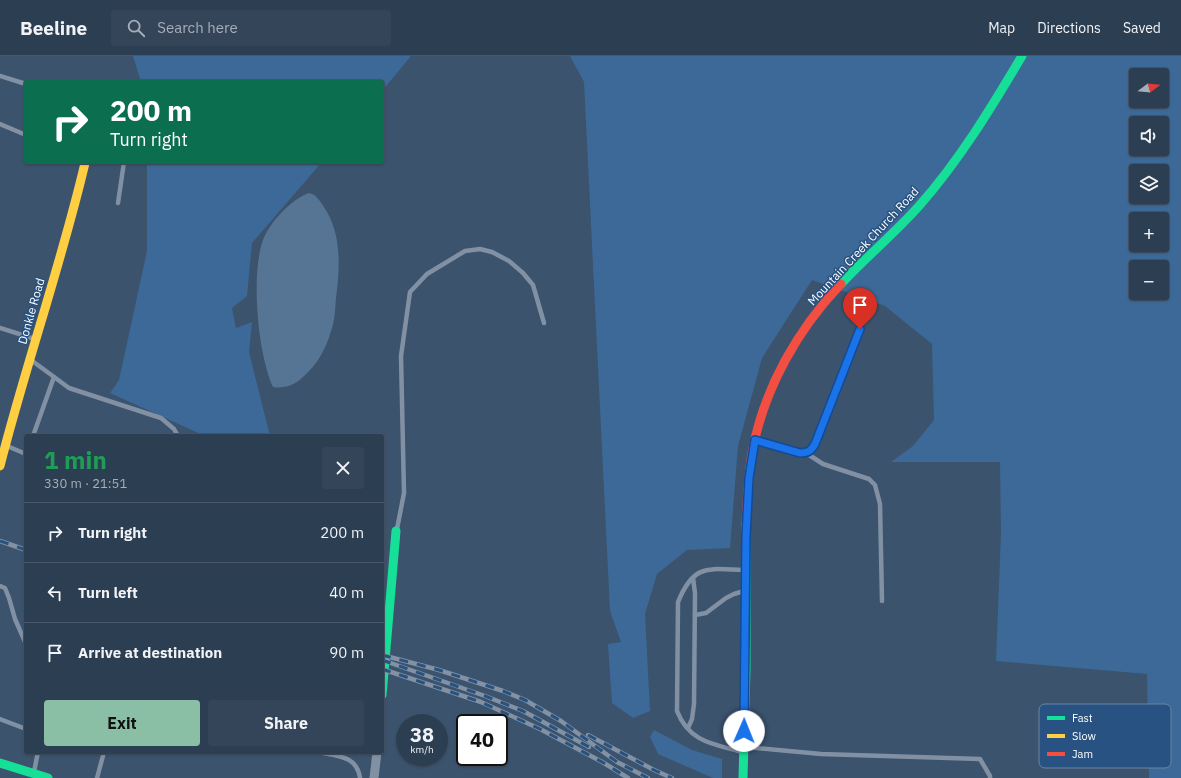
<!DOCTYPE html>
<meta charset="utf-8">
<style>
:root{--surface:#2c3e52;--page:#344559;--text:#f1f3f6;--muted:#a6aeb8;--line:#485769;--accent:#8abfa5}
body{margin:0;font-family:"IBM Plex Sans",sans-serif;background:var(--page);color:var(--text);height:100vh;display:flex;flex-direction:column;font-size:15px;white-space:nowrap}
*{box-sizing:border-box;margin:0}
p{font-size:13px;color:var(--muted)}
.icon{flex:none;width:22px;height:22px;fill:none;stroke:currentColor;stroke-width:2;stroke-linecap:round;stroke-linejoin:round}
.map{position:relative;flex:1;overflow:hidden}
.details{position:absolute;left:24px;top:378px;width:360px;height:320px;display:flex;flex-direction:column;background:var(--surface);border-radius:4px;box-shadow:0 1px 3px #0004,0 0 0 1px var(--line)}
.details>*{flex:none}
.banner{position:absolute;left:24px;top:24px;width:360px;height:84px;border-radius:4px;box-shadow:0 1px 3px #0004,0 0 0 1px var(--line);background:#0b6e4f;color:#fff;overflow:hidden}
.needle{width:26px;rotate:74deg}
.tools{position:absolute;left:1129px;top:12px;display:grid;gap:8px}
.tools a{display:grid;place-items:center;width:40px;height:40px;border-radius:4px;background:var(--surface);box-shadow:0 1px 3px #0004,0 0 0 1px var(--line);font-size:20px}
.speed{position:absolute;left:396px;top:658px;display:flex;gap:8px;font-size:20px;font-weight:700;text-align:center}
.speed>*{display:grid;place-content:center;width:52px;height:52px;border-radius:50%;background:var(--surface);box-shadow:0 1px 3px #0004,0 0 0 1px var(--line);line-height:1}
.speed small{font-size:10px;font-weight:400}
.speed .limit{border:2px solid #111;border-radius:6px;background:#fff;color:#111}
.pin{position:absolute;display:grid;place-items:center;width:34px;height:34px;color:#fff;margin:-41px -17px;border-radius:50% 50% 50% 0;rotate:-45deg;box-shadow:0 0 4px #0007}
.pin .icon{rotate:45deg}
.me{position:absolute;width:44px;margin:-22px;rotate:1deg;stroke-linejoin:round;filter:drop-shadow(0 0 3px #0008)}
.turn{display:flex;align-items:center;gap:14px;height:84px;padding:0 20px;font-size:18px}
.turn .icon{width:52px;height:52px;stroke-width:2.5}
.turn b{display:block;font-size:28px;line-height:34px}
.round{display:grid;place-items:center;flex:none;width:42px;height:42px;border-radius:4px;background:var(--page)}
.headline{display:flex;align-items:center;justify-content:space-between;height:68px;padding:0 20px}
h1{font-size:24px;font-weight:700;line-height:30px;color:#1e9e55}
.action{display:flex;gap:8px;margin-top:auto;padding:8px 20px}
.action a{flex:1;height:46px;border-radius:4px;background:var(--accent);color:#111;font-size:16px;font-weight:700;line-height:46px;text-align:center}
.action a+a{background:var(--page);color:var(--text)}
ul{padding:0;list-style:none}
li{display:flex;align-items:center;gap:12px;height:60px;padding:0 20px;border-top:1px solid var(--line)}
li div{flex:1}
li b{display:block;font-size:15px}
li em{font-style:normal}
header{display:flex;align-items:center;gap:24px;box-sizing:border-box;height:56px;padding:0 20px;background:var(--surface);border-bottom:1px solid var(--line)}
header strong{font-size:19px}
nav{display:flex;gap:22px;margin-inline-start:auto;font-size:14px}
.search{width:280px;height:36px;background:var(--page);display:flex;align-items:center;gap:10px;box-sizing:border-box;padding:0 14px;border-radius:4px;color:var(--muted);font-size:15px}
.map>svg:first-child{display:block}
</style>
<header>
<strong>Beeline</strong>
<div class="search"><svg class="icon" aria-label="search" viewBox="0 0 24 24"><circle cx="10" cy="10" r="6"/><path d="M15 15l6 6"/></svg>Search here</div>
<nav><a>Map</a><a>Directions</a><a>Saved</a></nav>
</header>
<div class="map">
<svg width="1181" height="722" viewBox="0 0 1181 722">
<rect width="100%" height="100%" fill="#3b536d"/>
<g fill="#3c6997" fill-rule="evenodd">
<path d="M133,0H411L382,35V26H141Z"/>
<path d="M570,0H1181V722H1149L1147,618L996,605L1001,477L1000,406H891L913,390L934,364L932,288L885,250L812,224L762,302L738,390L730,492L687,494L657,518L645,558L650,655L633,662L612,647L608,588L621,586L610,555L584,26ZM1136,19H1162V45H1136ZM1136,67H1162V93H1136ZM1136,115H1162V141H1136ZM1136,163H1162V189H1136ZM1136,211H1162V237H1136Z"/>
<path d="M147,106H322L252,187L247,240L232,252L236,272L252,266L249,296L270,380H205L110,337L119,324L147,195Z"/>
<path d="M654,674L692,694L722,703V722H713L658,698L650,681Z"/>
</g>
<path fill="#567494" d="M309,137C316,138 320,145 324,151C342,178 340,212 336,242C335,253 335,265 331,275C326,293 317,309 303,321C295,329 284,333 273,331C258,298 251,222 262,187C267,169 291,143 309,137Z"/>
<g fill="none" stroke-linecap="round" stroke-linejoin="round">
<g stroke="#8191a3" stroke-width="4.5">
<path d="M0,20L26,28"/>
<path d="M112,26H124"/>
<path d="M0,68L26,79"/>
<path d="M118,147L124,106"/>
<path d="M0,272L35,283"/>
<path d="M31,304L69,332L161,362L174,373L178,380"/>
<path d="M33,380L54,321"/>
<path d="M757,384L800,397C808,397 811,395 815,388L860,273"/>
<path d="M7,390L26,398"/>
<path d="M806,397L823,408L869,423L875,429L880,448L882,545"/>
<path d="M397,473L404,437L401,300L410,236L427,218L465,195L480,193L492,196L509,205L523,217L533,229L544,267"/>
<path d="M0,530L5,532L9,542L15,563L26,588"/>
<path d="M695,559L706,557L726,542L734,538L744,535"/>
<path d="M0,663L26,673"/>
<path d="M688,672L692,663L694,648L695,537L693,522"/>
<path d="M746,691L821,698L980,703L990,720V722"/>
<path d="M318,696C336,700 357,699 360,722"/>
<path d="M742,696C713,688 689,686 677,655L678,546C694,507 708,513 744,514"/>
<path d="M34,716L38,696"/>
<path d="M97,722L104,696"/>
</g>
<path stroke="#8191a3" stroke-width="9" d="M374,722L377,696"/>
<g stroke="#16e098" stroke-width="9">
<path d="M841,228C866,201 894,178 919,150C959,105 991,52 1022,0"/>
<path d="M382,639L396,475"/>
<path d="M0,707L48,722"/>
<path d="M743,722L746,613V468"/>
</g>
<path stroke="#ffcf43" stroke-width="9" d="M0,410C26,308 61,209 85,107"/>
<path stroke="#f24e42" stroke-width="9" d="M746,468C747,443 748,417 753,392C765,331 798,273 841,228"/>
<g stroke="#8291a3" stroke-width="4.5">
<g id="rail">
<path d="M0,485L26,494"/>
<path d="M382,599L439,614L503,635L525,644L561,665L617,706L648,722"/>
<path d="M382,604L485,640L523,655L589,691"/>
<path d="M382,613L481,646L540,673L604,707L628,722"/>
<path d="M588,679L654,714L672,722"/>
</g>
</g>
<use href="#rail" stroke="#275281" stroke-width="3" stroke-dasharray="9" stroke-linecap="butt"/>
</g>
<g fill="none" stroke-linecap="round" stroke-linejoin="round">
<g stroke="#114b97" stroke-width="10">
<path id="route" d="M744,675L746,480L749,422L755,384L800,397C808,397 811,395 815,388L860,273"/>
</g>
<use href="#route" stroke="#1a73e8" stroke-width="7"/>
</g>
<g text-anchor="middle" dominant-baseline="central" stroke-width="3" stroke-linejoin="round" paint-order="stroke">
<g font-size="12" fill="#fff" stroke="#275281">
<text transform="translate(863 190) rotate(-47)">Mountain Creek Church Road</text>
<text transform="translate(31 255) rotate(-74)">Donkle Road</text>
</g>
</g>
<rect x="1039" y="648" width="132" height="64" rx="6" fill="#275281" stroke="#6886a7" stroke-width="1"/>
<rect x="1047" y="660" width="18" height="4" fill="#16e098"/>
<rect x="1047" y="678" width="18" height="4" fill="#ffcf43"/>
<rect x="1047" y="696" width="18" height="4" fill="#f24e42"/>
<g font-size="11" fill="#fff">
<text x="1072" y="666">Fast</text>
<text x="1072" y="684">Slow</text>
<text x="1072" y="702">Jam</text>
</g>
</svg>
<div class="tools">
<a><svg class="needle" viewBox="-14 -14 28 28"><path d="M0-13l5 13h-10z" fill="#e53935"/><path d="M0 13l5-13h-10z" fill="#a6aeb8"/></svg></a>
<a><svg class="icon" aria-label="sound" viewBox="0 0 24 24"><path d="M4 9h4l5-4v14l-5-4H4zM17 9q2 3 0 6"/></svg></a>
<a><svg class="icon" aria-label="layers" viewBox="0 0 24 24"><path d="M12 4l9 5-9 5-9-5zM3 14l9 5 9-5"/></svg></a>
<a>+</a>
<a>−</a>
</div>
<div class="speed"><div>38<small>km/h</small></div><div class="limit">40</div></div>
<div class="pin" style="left:860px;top:273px;background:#d93025"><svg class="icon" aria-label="arrive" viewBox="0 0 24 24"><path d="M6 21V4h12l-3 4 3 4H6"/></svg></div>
<svg class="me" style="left:744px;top:675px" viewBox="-20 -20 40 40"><circle r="19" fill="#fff"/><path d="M0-13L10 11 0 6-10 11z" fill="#1a73e8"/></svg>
<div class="banner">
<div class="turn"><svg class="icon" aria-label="right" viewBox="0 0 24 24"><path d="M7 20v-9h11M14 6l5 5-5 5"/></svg><div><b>200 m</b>Turn right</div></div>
</div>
<section class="details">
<div class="headline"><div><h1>1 min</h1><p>330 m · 21:51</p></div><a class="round"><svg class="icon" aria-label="close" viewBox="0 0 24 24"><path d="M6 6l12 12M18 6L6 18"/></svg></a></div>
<ul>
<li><svg class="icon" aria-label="right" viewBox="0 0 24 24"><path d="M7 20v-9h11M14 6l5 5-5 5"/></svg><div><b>Turn right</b></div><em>200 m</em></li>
<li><svg class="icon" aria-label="left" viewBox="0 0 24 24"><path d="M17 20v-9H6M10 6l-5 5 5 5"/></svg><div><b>Turn left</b></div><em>40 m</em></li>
<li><svg class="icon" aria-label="arrive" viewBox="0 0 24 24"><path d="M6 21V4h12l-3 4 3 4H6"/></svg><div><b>Arrive at destination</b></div><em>90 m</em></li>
</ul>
<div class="action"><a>Exit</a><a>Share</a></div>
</section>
</div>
